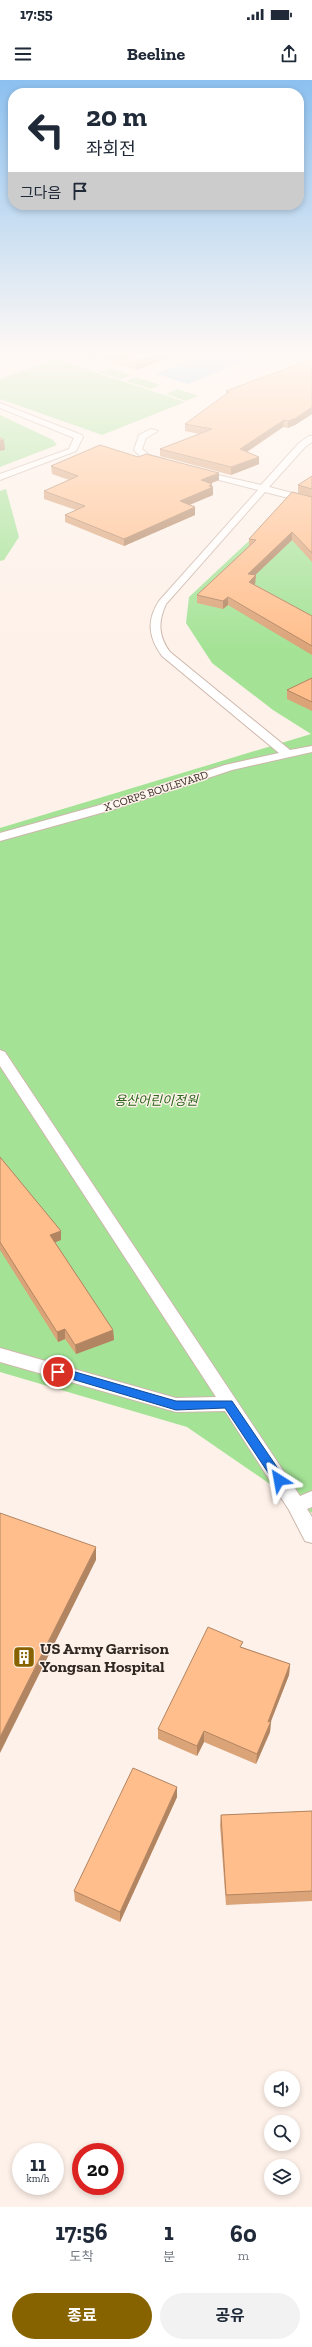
<!DOCTYPE html>
<html lang="ko">
<meta charset="utf-8">
<style>
:root{--surface:#fff;--page:#f2f2f3;--text:#1f2937;--muted:#747a83;--accent:#876300}
body{margin:0;font-family:"Zilla Slab","Noto Sans KR",serif;background:var(--page);color:var(--text);height:100vh;display:flex;flex-direction:column;font-size:15px;white-space:nowrap}
*{box-sizing:border-box;margin:0}
p{font-size:13px;color:var(--muted)}
.icon{flex:none;width:22px;height:22px;fill:none;stroke:currentColor;stroke-width:2;stroke-linecap:round;stroke-linejoin:round}
.map{position:relative;height:2127px;overflow:hidden}
.details{display:flex;flex-direction:column;background:var(--surface);flex:1}
.details>*{flex:none}
.guide{position:absolute;left:8px;top:8px;width:296px;height:122px;border-radius:16px;box-shadow:0 2px 6px #0003;background:#fff;color:var(--text);overflow:hidden}
.tools{position:absolute;left:264px;top:1991px;display:grid;gap:8px}
.tools a{display:grid;place-items:center;width:36px;height:36px;border-radius:50%;background:var(--surface);box-shadow:0 2px 6px #0003;font-size:20px}
.speed{position:absolute;left:12px;top:2063px;display:flex;gap:8px;font-size:20px;font-weight:700;text-align:center}
.speed>*{display:grid;place-content:center;width:52px;height:52px;border-radius:50%;background:var(--surface);box-shadow:0 2px 6px #0003;line-height:1}
.speed small{font-size:10px;font-weight:400}
.speed .limit{border:6px solid #d22;background:#fff;color:#111}
.pin{position:absolute;display:grid;place-items:center;width:34px;height:34px;color:#fff;margin:-17px;border:2px solid #fff;border-radius:50%;box-shadow:0 1px 4px #0007}
.me{position:absolute;width:44px;margin:-22px;rotate:326deg;stroke-linejoin:round;filter:drop-shadow(0 0 3px #0008)}
.turn{display:flex;align-items:center;gap:14px;height:84px;padding:0 12px;font-size:18px}
.turn .icon{width:52px;height:52px;stroke-width:2.5}
.turn b{display:block;font-size:28px;line-height:34px}
.then{display:flex;align-items:center;height:38px;padding:0 12px;background:#0003;gap:8px;font-size:15px}
.eta{display:flex;justify-content:space-evenly;align-items:center;height:68px;text-align:center}
.eta b{font-size:24px;font-weight:700;line-height:28px}
.primary-button{display:flex;gap:8px;margin-top:auto;padding:8px 12px}
.primary-button a{flex:1;height:46px;border-radius:24px;background:var(--accent);color:#fff;font-size:16px;font-weight:700;line-height:46px;text-align:center}
.primary-button a+a{background:var(--page);color:var(--text)}
.status{display:flex;justify-content:space-between;align-items:center;height:28px;padding:0 20px;background:var(--surface);direction:ltr}
.status svg{height:11px;fill:currentColor}
header{display:flex;justify-content:space-between;align-items:center;height:52px;padding:0 12px;background:var(--surface);font-size:18px;font-weight:700}
.map>svg:first-child{display:block}
</style>
<div class="status"><b>17:55</b><svg viewBox="0 0 49 12"><path d="M0 12V9h3v3zM5 12V6h3v6zM10 12V3h3v9zM15 12V0h3v12zM26 1h20v11H26zM47 4h2v5h-2z"/></svg></div>
<header><svg class="icon" aria-label="menu" viewBox="0 0 24 24"><path d="M4 6h16M4 12h16M4 18h16"/></svg>Beeline<svg class="icon" aria-label="share" viewBox="0 0 24 24"><path d="M12 15V3M7 8l5-5 5 5M5 13v7h14v-7"/></svg></header>
<div class="map">
<svg width="312" height="2127" viewBox="0 0 312 2127">
<rect width="100%" height="100%" fill="#fef1e9"/>
<g fill="#a4e396">
<path d="M56,279L185,322L102,355L0,319V299Z"/>
<path d="M110,288L131,295L121,299L99,292Z"/>
<path d="M136,297L160,305L151,309L126,301Z"/>
<path d="M178,309L198,316L186,321L166,314Z"/>
<path d="M0,335L53,360L57,365L0,387Z"/>
<path d="M6,409L19,457L4,480L0,481V411Z"/>
<path d="M312,425V1433L187,1347L0,1292V748L311,654L273,630L212,583L186,543L189,517L285,427Z"/>
</g>
<path fill="#a3d3fa" d="M210,272H232L252,278L188,304L156,294Z"/>
<g fill="none" stroke-linecap="round" stroke-linejoin="round">
<g stroke="#ccb7ab" stroke-width="2">
<g id="service">
<path d="M0,323L82,355L83,357L76,371L0,400V394L69,369L74,358L0,328Z"/>
<path d="M151,349L158,351L146,358L142,369L149,375L165,379V383L143,379L134,370L139,355Z"/>
<path d="M309,356H312V362L305,367L269,407L312,418V424L265,412L166,524C158,541 158,556 170,572L290,670L312,666V672L232,690L108,731L0,761V753L100,725L225,685L279,673L162,576C149,558 146,541 159,521L258,410L196,394V390L261,405L299,363Z"/>
<path d="M0,970L5,972L300,1416L312,1411V1427L307,1429L312,1437V1463L305,1461L289,1430L225,1331L176,1332L0,1282V1268L176,1318L216,1317L0,986Z"/>
</g>
</g>
<use href="#service" fill="#fff" fill-rule="evenodd"/>
</g>
<g fill="#dba378">
<path d="M73,272H184L136,290L96,277L88,279Z"/>
<path d="M312,281V334L295,345L288,348L283,347L247,372L259,377V384L231,395L160,376V369L199,354L185,351V344L226,314V311Z"/>
<path d="M138,377L219,400L210,404H212L213,415L189,425L195,427V435L124,466L65,442V435L76,430L44,419V411L69,400L52,394L51,386Z"/>
<path d="M312,396V417L298,413V405Z"/>
<path d="M312,417V482L292,460L255,495H256L255,504H254L312,536V575L228,525L223,529L197,523V515L249,466V459Z"/>
<path d="M312,598V631L287,619V610Z"/>
<path d="M0,1077L61,1151V1160L55,1162L113,1250L114,1260L76,1274L65,1259L58,1262L0,1170Z"/>
<path d="M242,1567L290,1584L289,1595L271,1641L270,1652L256,1684L204,1662L197,1676L158,1659V1649Z"/>
<path d="M177,1707V1717L120,1842L75,1821L74,1811Z"/>
<path d="M312,1731V1821L226,1825L220,1745L221,1735Z"/>
</g>
<g fill="#b28562">
<path d="M88,272H95L96,277L88,279Z"/>
<path d="M161,272H184L136,290V281Z"/>
<path d="M312,327V334L295,345L288,348V341Z"/>
<path d="M284,340L283,347L239,377L240,369Z"/>
<path d="M4,360L5,370L0,371V361Z"/>
<path d="M259,377V384L231,395V387Z"/>
<path d="M219,393V400L200,407L201,400Z"/>
<path d="M212,404V408L213,407V415L180,429V421Z"/>
<path d="M195,427V435L124,466V459Z"/>
<path d="M292,452V460L248,502V494Z"/>
<path d="M256,495L255,504L249,510V502Z"/>
<path d="M228,517V525L223,529V521Z"/>
<path d="M61,1151V1160L51,1164L50,1155Z"/>
<path d="M65,1249V1259L58,1262L57,1252Z"/>
<path d="M113,1250L114,1260L76,1274L75,1265Z"/>
<path d="M96,1467V1480L0,1673V1657Z"/>
<path d="M290,1584L289,1595L271,1641L270,1652L256,1684L257,1674L268,1642Z"/>
<path d="M204,1651V1662L197,1676V1666Z"/>
<path d="M177,1707V1717L120,1842V1832Z"/>
</g>
<g fill="#ffbe8c" stroke="#b28562">
<path d="M107,272H161L136,281Z"/>
<path d="M309,280L312,281V316H311L312,317V327L296,338L288,341L284,340L240,369L259,377L231,387L160,369L212,349L185,344L229,312L226,311Z"/>
<path d="M0,358L4,360L0,361Z"/>
<path d="M100,365L138,377L146,374L219,393L201,400L212,404L209,406L213,407L180,421L195,427L124,459L65,435L85,426L44,411L78,396L51,386Z"/>
<path d="M312,396V409L298,405Z"/>
<path d="M292,412L312,417V473L292,452L248,494L256,495L249,502L312,536V566L228,517L223,521L197,515L256,460L249,459Z"/>
<path d="M312,598V622L287,610Z"/>
<path d="M0,1077L61,1151L50,1155L113,1250L75,1265L65,1249L57,1252L0,1162Z"/>
<path d="M0,1433L96,1467L0,1657Z"/>
<path d="M208,1547L243,1562L240,1567L290,1584L268,1642L271,1641L257,1674L204,1651L197,1666L158,1649Z"/>
<path d="M133,1688L177,1707L120,1832L74,1811Z"/>
<path d="M312,1731V1811L226,1815L221,1735Z"/>
</g>
<linearGradient id="sky" x2="0" y2="1"><stop stop-color="#8cc0ef"/><stop offset="0.48" stop-color="#fff9f5"/><stop offset="1" stop-color="#fff9f5" stop-opacity="0"/></linearGradient>
<rect width="312" height="570" fill="url(#sky)"/>
<path fill="#1a73e8" stroke="#114b97" d="M58,1287L176,1321H232L283,1396V1403H275L225,1328L176,1330L55,1294L53,1292Z"/>
<defs>
<g id="building-square" transform="scale(1.15)"><rect x="-9" y="-9" width="18" height="18" rx="4" fill="#876300" stroke="#fef1e9"/><path d="M-4-6H4V6H1V3H-1V6H-4ZM-2.5-4.3h1.7v1.8h-1.7ZM.8-4.3h1.7v1.8H.8ZM-2.5-1h1.7V.8h-1.7ZM.8-1h1.7V.8H.8Z" fill="#fff"/></g>
</defs>
<g fill-rule="evenodd">
<use href="#building-square" x="24" y="1577"/>
</g>
<g text-anchor="middle" dominant-baseline="central" stroke-width="3" stroke-linejoin="round" paint-order="stroke">
<g font-size="11" fill="#2f2722" stroke="#fef1e9">
<text transform="translate(156 711) rotate(-18)">X CORPS BOULEVARD</text>
</g>
<g font-size="13" font-style="italic" fill="#2c671d" stroke="#fef1e9">
<text x="156" y="1020">용산어린이정원</text>
</g>
<g font-size="16" font-weight="bold" fill="#2f2722" stroke="#fef1e9" text-anchor="start">
<text x="40" y="1568">US Army Garrison<tspan x="40" dy="18">Yongsan Hospital</tspan></text>
</g>
</g>
</svg>
<div class="tools">
<a><svg class="icon" aria-label="sound" viewBox="0 0 24 24"><path d="M4 9h4l5-4v14l-5-4H4zM17 9q2 3 0 6"/></svg></a>
<a><svg class="icon" aria-label="search" viewBox="0 0 24 24"><circle cx="10" cy="10" r="6"/><path d="M15 15l6 6"/></svg></a>
<a><svg class="icon" aria-label="layers" viewBox="0 0 24 24"><path d="M12 4l9 5-9 5-9-5zM3 14l9 5 9-5"/></svg></a>
</div>
<div class="speed"><div>11<small>km/h</small></div><div class="limit">20</div></div>
<div class="pin" style="left:58px;top:1292px;background:#d93025"><svg class="icon" aria-label="arrive" viewBox="0 0 24 24"><path d="M6 21V4h12l-3 4 3 4H6"/></svg></div>
<svg class="me" style="left:279px;top:1400px" viewBox="-20 -20 40 40"><path d="M0-17L14 15 0 8-14 15z" fill="#1a73e8" stroke="#fff" stroke-width="4"/></svg>
<div class="guide">
<div class="turn"><svg class="icon" aria-label="left" viewBox="0 0 24 24"><path d="M17 20v-9H6M10 6l-5 5 5 5"/></svg><div><b>20 m</b>좌회전</div></div>
<div class="then">그다음<svg class="icon" aria-label="arrive" viewBox="0 0 24 24"><path d="M6 21V4h12l-3 4 3 4H6"/></svg></div>
</div>
</div>
<section class="details">
<div class="eta">
<div><b>17:56</b><p>도착</p></div>
<div><b>1</b><p>분</p></div>
<div><b>60</b><p>m</p></div>
</div>
<div class="primary-button"><a>종료</a><a>공유</a></div>
</section>
